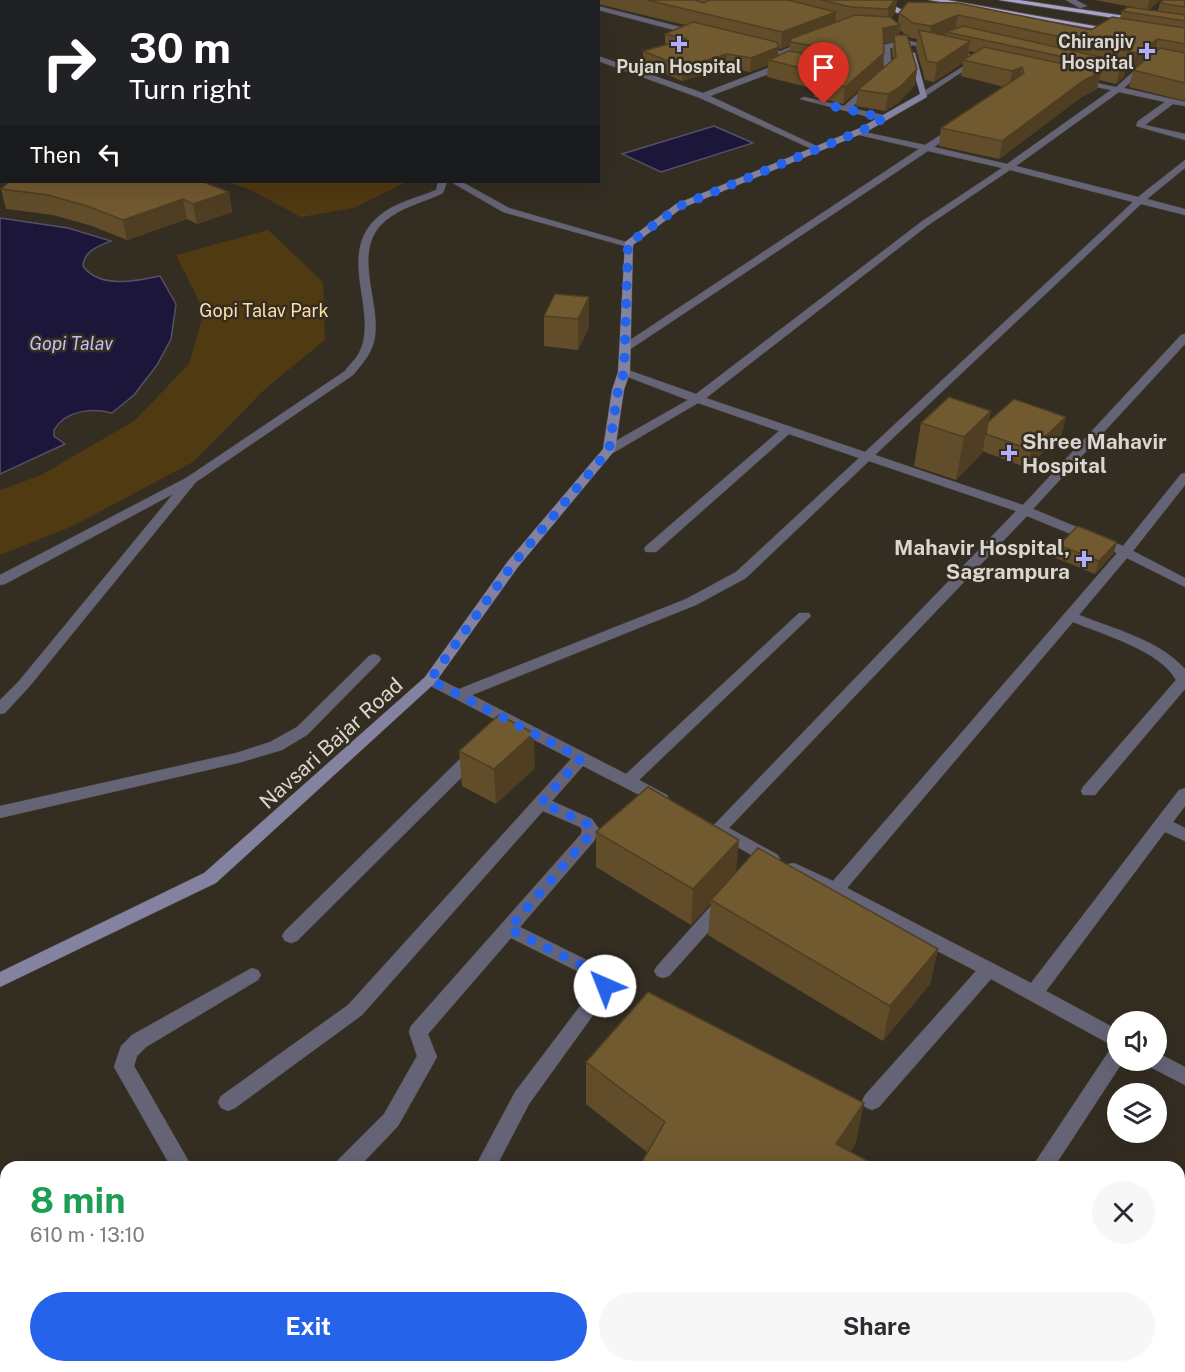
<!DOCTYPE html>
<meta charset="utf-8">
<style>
:root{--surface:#fff;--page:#f7f7f7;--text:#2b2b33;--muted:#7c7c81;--accent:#2563eb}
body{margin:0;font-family:"Public Sans",sans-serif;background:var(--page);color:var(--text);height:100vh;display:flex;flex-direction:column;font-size:22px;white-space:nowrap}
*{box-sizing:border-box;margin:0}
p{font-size:20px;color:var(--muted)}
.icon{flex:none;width:33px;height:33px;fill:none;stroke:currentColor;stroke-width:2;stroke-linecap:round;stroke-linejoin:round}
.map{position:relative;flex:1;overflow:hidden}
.drawer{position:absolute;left:0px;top:1161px;width:1185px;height:212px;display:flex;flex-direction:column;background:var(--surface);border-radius:18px 18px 0 0;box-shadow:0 6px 24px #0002}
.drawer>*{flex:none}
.guide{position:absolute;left:0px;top:0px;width:600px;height:183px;box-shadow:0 6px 24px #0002;background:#202124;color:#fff;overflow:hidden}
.buttons{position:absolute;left:1107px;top:1011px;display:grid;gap:12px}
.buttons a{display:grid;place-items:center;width:60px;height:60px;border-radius:50%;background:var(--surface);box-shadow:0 6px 24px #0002;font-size:30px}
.pin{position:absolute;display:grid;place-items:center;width:51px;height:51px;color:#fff;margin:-62px -26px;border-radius:50% 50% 50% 0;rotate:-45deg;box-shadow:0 0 6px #0007}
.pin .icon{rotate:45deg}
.me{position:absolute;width:66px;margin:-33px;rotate:316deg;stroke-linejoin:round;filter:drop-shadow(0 0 4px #0008)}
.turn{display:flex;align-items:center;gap:21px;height:126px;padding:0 30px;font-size:27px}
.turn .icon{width:78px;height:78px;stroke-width:2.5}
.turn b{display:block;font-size:42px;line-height:51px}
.then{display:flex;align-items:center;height:57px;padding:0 30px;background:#0003;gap:12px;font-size:22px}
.round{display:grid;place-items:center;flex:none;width:63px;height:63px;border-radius:32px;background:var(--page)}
.summary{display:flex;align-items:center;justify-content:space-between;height:102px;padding:0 30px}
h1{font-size:36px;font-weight:700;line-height:45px;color:#1e9e55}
.primary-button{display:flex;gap:12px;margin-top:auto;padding:12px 30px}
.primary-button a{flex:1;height:69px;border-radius:36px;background:var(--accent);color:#fff;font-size:24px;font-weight:700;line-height:69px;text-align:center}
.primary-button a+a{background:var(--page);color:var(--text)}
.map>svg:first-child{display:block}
</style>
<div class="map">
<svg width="1185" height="1372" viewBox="0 0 1185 1372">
<rect width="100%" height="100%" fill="#342d22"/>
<g fill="#503a12">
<path d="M226,182H406L354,208L301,217L249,189Z"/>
<path d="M268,230L323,282L325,340L266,388L193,462L73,526L0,555V490L41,475L134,421L189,364L204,311L176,255Z"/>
</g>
<g fill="#1c173a" stroke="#555067" stroke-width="1.5">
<path d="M714,126L753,143L661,172L622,154Z"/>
<path d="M0,218L68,228L111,241C98,246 84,251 83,266C99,289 137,281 160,276L176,304L171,339L157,365L134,395L112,413C92,408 65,410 54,430V436L65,444L0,474Z"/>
</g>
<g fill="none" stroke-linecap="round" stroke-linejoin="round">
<g stroke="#4f483e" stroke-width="1">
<g id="minor">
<path d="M99,0H110L97,2Z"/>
<path d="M176,0H186L174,2Z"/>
<path d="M252,0H262L250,2Z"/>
<path d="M322,0H332L320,2Z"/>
<path d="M391,0H401L390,2Z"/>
<path d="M467,0H476L466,2Z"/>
<path d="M561,0L574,2H562Z"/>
<path d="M1066,0H1076L1087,6L1080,8Z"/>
<path d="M598,6L700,32L701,34L697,36L598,10Z"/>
<rect x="0" y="26" width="2" height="4"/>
<path d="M905,40L993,60L989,62L980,60L924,97L920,95L921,93L975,59L912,45L909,48H890L892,71L851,108L887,116L888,118L884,121L800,99L804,97L844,106L884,70L883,45L892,43H905Z"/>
<path d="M804,41L811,43L782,55L755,48L759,46L781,51Z"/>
<path d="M598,56L703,93L776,65L781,60H787L788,62L782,69L710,96L823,149L816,151L700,98L598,61Z"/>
<path d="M1142,64L1149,66L1124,88L1185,102V106L1173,104L1145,125L1185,134V140L1136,126L1138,121L1165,102L1119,92L1016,166L1138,197L1185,160V168L1147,199L1185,209V215L1141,204L875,455L1023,505L1181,335L1185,334V344L1033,509L1123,546L1181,474L1185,473V485L1133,551L1185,578V587L1127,558L1079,615C1114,629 1159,640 1185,669V689L1095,795H1083L1081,791L1083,787L1176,680C1161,651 1102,634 1073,622L847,888L1031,983L1179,790L1185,788V806L1173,822L1185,828V841L1165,832L1046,991L1118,1030V1060H1124L1054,1167H1032L1111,1048L1115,1047L991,979L879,1107L872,1110L865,1107L862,1101L865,1095L976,971L788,874L785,869L788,864L794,863L833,881L1117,553L1027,516L729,828L778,855L780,859L778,863L772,865L766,863L712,833L710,829L1016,511L869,461L746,578L696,605L472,695L626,774L799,613H809L811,616L639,780L667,795L669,799L667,803H655L583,766L552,801L592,819L599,829L594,841L520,927L609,971L614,986L529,1104L496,1167H475L515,1092L596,985L595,980L511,938L428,1034L437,1057L398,1126L359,1167H335L338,1160L384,1114L417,1056L409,1032L411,1026L581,834L582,830L580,827L543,811L362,1015L235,1108L228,1111L221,1108L218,1102L221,1096L348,1005L571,759L425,683L423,680L425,677H435L459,689L686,599L736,572L859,458L789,434L656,552H646L644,549L646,546L779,431L698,403L613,453H605V447L688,400L620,374V370H628L696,394L921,222L1002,168L928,151L629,350H621V346L919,149L855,134V130L925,145L956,125L959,126V130L934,147L1007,164L1111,90L1076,83V79L1116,87ZM1010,170L1133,202L865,452L706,398L927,226Z"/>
<rect x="0" y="69" width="2" height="4"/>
<path d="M438,182H447L443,193C425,202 401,207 385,221C351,250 380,299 375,336C373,352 363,363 353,375L196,482L29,687L5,713L0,714V700L19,681L173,494L5,584L0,585V575L186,478L345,371C349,365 356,359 359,353C380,313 335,254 378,217C393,203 417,198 436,190Z"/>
<path d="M451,182H462L509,208L633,244L628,247L503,212Z"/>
<path d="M374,654L379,656L381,659L379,662L307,735L282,750L238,763L0,818V806L236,753L270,742L297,727L369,656Z"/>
<path d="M474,750L480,751L482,755L480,759L297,941L291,943L285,941L282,936L285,931L468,751Z"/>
<path d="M723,897L729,899L732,904L729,909L669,976L663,978L657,976L654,971L657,966L717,899Z"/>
<path d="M252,968L258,970L261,975L258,980L146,1047L137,1056L134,1066L192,1167H171L114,1067L121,1046L132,1035Z"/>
<path d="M1156,1052L1185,1067V1085L1148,1066L1146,1060H1156Z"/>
<path d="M1185,1258V1287L1179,1289V1260Z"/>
<path d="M292,1366H317L315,1372H290Z"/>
</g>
</g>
<g stroke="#4f483e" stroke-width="1">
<path id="tertiary" d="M3,0H16L15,2Z"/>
</g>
<g stroke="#4f483e" stroke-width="1">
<path id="secondary" d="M908,51L915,53L927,97L866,132L682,208L633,245L630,372L624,390L615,450L518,567L435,683L216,883L0,987V972L204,873L425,677L508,561L603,449L612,390L618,372L625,242L676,204L860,128L920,94Z"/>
</g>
<g stroke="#4f483e" stroke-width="2">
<g id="trunk">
<path d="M874,0C886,0 892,6 903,10C911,12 920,9 927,13C911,22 887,10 874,0Z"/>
<path d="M929,0H947L1123,31L1119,33Z"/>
<path d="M999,0H1019L1185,25V29Z"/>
</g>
</g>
<use href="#minor" fill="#656477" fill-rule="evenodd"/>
<use href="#tertiary" fill="#656477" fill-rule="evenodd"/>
<use href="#secondary" fill="#8382a0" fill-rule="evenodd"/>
<use href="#trunk" fill="#a5a3ce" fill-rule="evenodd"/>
</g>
<g fill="#614d29" fill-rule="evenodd">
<path d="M492,0H561V2H496Z"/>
<path d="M570,0H897L895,13L891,18L898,23L899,13L908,2L1091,30L1120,18L1122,11L1137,8L1095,0H1160L1149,10L1158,11L1160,3L1185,0V101L1129,87L1133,70L1142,63L1132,70L1126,68L1124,77L1116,84L1099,80L1097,89L1080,98L999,159L939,146L941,128L1004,87L961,76L963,63L934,82L925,80L916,48L917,39L911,38L907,36L917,69L915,85L898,103L885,111L856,106L858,90L843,104L814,97L815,89L767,77L768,65L750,72L726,68L682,81L643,65V51L665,45V34L685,25L598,4V2H576ZM900,30L906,35H899ZM894,42L892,50L893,59L882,69L884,43ZM790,45L789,51L778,56V48L781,49ZM969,51L975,52L968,57Z"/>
<path d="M1,189L229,192L232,212L197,224L187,219L127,240L92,226L53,215L6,209Z"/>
<path d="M589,297V327L578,350L544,346V316Z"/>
<path d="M988,422L1062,434L1027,468L982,451V453L956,480L914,466L921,423Z"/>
<path d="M1117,542L1113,554L1095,574L1056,558L1059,545Z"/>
<path d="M459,751L535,768L496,804L462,786Z"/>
<path d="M596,832L736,872L938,949L930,984L883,1041L708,935L711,903L691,925L596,867Z"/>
<path d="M586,1062L864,1103L855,1145L648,1153L586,1104Z"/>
<path d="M685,1366H804L805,1372H686Z"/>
<path d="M837,1366H923L921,1372H835Z"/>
</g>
<g fill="#4f3e22">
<rect x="531" y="0" width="30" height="2"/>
<path d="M895,0H897L895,13L887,25L888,9Z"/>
<path d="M1149,0H1160L1147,12Z"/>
<path d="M836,12L835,27L790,39V45L781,49L782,32Z"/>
<path d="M958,15L955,31L946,32L945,35L929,42L931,26Z"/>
<path d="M900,25L898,41L894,35V42L881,44L883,28Z"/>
<path d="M1158,39L1154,55L1132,70L1136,53Z"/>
<path d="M970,41L967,60H963V63L934,82L937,63Z"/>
<path d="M779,47L777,61L769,60L768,65L750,72L751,58Z"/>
<path d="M884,53L882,69L843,104L845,87Z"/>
<path d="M727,54L726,68L682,81L683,67Z"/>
<path d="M1127,63L1124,77L1116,84L1120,69Z"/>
<path d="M1022,67L1019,84L1009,88L1012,71Z"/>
<path d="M917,69L915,85L898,103L885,111L888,94Z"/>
<path d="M1101,72L1097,89L1080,98L999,159L1002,141L1083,81Z"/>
<path d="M229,192L232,212L197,224L193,204Z"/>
<path d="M183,199L187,219L127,240L123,220Z"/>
<path d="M589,297V327L578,350V319Z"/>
<path d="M991,411L982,453L956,480L964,437Z"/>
<path d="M1066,417L1062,434L1027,468L1031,450Z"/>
<path d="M1117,542L1113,554L1095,574L1099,561Z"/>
<path d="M534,733L535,768L496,804L494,769Z"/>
<path d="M739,840L736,875L711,900V903L691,925L693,889Z"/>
<path d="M938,949L930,984L883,1041L890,1006Z"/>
<path d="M864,1103L855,1145L841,1167L836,1144Z"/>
<path d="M919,1366H923L921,1372H918Z"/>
</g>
<g fill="#715930" stroke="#4f3e22" stroke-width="1.5">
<path d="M647,0H694L704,3L709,0H788L836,12L782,32Z"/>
<path d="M821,0H895L888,9L851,7Z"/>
<path d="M1163,0H1185V7L1160,3Z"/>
<path d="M908,2L958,3L1091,30L1112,17L1185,28V44L1158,39L1136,53L958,15L931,26L913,23L899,13Z"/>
<path d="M1128,7L1185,15V21L1122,11Z"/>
<path d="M855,15L890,17L900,25L883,28L884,53L845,87L816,80L825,74L769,60L788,51L842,59L841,51L791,42L790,39Z"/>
<path d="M693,22L777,42L779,47L751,58L727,54L683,67L643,51L687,39L665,34Z"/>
<path d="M963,26L1127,63L1120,69L946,32Z"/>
<path d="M919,30L970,41L937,63L927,61Z"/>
<path d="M894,35H907L917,69L900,87L888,94L858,90L896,57Z"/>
<path d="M984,47L1101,72L1083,81L1002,141L941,128L1024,73L1022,67L1012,71L963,60Z"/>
<path d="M1160,48L1185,53V83L1133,70Z"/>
<path d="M9,182H203L229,192L193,204L183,199L123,220L87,206L48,195L1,189Z"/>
<path d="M555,294L589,297L578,319L544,316Z"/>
<path d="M949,397L991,411L964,437L921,423Z"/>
<path d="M1014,399L1066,417L1031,450L986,434L988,422Z"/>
<path d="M1078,526L1117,542L1099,561L1059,545Z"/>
<path d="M499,715L534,733L494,769L459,751Z"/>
<path d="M648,787L739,840L693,889L596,832Z"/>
<path d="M758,848L938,949L890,1006L711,900Z"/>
<path d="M648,992L864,1103L836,1144L877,1166L876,1167H639L665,1122L586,1062Z"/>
<path d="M693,1366H804L805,1372H694Z"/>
<path d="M837,1366H912L910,1372H835Z"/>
</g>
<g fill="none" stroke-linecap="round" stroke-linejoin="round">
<path stroke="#2563eb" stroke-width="10" stroke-dasharray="0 18" d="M605,986L603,976L509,929L588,837L591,829L586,823L541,803L581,758L430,680L513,564L609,450L618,390L624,372L628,244L680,206L863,130L884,118L824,104"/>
</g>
<g fill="#b2adf9" stroke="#342d22" stroke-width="2">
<path d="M676 35h6v6h6v6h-6v6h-6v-6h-6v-6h6z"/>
<path d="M1144 42h6v6h6v6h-6v6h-6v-6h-6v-6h6z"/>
<path d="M1006 444h6v6h6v6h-6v6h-6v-6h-6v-6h6z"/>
<path d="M1081 550h6v6h6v6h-6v6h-6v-6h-6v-6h6z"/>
</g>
<g text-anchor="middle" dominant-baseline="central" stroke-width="5" stroke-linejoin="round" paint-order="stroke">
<g font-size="18" font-weight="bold" fill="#dbd6cf" stroke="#342d22" text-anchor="end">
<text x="1134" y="41">Chiranjiv<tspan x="1134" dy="21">Hospital</tspan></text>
<text x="679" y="66" text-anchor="middle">Pujan Hospital</text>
</g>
<g font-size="18" fill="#fedda9" stroke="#342d22">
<text x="264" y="310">Gopi Talav Park</text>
</g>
<g font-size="18" font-style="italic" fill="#c2bff6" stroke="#342d22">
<text x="71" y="343">Gopi Talav</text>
</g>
<g font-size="21" font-weight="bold" fill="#dbd6cf" stroke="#342d22" text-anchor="start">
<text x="1022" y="441">Shree Mahavir<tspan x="1022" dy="24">Hospital</tspan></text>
<text x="1070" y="547" text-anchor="end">Mahavir Hospital,<tspan x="1070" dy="24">Sagrampura</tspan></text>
</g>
<g font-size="21" fill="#dbd6cf" stroke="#342d22">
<text transform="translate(331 743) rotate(-42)">Navsari Bajar Road</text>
</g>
</g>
</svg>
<div class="buttons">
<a><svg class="icon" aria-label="sound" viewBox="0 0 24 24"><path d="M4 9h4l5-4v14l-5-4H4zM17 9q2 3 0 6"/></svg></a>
<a><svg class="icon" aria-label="layers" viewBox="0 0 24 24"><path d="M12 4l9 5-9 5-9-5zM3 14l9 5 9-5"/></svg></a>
</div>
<div class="pin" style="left:824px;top:104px;background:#d93025"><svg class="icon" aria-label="arrive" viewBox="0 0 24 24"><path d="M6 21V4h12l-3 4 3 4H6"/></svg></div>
<svg class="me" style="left:605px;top:986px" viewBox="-20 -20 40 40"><circle r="19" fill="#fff"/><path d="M0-13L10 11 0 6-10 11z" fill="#2563eb"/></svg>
<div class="guide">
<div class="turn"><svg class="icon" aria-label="right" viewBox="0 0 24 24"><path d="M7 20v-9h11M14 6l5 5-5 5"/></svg><div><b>30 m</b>Turn right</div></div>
<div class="then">Then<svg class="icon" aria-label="left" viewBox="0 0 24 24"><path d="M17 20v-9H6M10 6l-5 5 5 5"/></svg></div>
</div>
<section class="drawer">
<div class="summary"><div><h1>8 min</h1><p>610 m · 13:10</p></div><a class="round"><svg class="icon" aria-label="close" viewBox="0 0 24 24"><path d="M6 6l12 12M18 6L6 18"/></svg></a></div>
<div class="primary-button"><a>Exit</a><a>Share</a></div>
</section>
</div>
